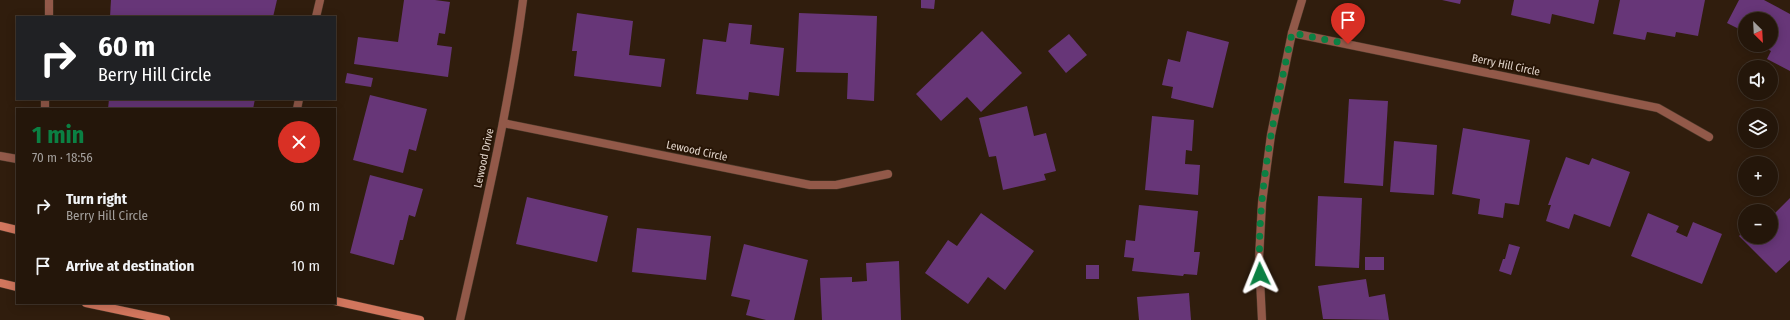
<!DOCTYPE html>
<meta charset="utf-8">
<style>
:root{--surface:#24160a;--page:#2c1f13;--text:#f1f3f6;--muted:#a39f9c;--line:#41352b;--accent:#0b8043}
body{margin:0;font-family:"Fira Sans Condensed",sans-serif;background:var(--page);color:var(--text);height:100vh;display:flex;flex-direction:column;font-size:15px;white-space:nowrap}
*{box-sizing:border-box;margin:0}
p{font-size:13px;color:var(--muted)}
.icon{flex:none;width:22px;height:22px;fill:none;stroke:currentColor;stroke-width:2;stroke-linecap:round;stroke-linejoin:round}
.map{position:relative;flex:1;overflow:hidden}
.panel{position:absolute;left:16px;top:108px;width:320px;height:196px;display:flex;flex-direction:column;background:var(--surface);border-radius:0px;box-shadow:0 2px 10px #0003,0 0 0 1px var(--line)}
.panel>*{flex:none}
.guide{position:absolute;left:16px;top:16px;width:320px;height:84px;border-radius:0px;box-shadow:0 2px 10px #0003,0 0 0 1px var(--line);background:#202124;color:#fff;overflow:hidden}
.needle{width:26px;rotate:156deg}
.tools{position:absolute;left:1738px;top:12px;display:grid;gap:8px}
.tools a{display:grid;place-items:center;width:40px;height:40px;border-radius:50%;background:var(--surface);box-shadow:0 2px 10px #0003,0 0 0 1px var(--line);font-size:20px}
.pin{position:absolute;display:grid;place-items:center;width:34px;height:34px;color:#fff;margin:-41px -17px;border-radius:50% 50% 50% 0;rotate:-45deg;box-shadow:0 0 4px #0007}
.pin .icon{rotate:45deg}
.me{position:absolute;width:44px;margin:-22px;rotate:358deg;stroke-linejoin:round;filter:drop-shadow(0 0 3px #0008)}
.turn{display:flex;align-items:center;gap:14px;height:84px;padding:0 16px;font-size:18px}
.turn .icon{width:52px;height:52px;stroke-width:2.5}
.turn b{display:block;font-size:28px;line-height:34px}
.round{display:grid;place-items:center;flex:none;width:42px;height:42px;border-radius:21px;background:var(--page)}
.head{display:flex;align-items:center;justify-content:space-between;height:68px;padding:0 16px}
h1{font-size:24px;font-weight:700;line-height:30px;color:var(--accent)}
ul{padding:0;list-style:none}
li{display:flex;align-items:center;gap:12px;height:60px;padding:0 16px}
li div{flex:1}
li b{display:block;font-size:15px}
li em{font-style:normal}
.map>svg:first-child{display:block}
</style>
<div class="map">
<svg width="1790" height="320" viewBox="0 0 1790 320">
<rect width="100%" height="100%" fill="#301d0d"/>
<g fill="#673678">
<path d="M111,0H277L273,17H110Z"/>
<path d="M404,0H435L450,2L445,34L439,33L437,45L452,47L448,77L354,64L358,37L398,42Z"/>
<path d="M921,0H935L934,9L921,8Z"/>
<path d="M1442,0H1461L1460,4Z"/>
<path d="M1514,0H1599L1594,24L1552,14L1550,24L1511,15Z"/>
<path d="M1620,0H1705L1698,36L1676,32L1675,37L1647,32L1645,40L1613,34Z"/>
<path d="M1739,0H1764L1790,14V71L1767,59L1771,51L1759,45H1771V19H1745V32L1727,23Z"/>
<path d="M577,13L633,21L629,55L665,59L661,87L574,76L577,51H572Z"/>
<path d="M799,13L877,16L874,101L847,99L848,73L796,72Z"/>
<path d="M729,23L752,25L750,44L784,48L779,96L749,92L748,100L696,94L703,39L726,42Z"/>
<path d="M982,31L1022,73L981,112L967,97L941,121L916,94Z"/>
<path d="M1187,31L1229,42L1213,108L1171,98L1173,87L1162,85L1168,59L1180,62Z"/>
<path d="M1069,34L1087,55L1066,73L1048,51Z"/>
<path d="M347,73L373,78L371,87L345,83Z"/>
<path d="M370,95L427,109L416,151L409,149L403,173L353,160Z"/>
<path d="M109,99H255L253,109H108Z"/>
<path d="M1349,99L1388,101L1383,186L1344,183Z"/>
<path d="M1027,106L1034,136L1046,133L1056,171L1044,174L1046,180L1003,190L996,156L989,157L979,118Z"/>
<path d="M1152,116L1194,120L1192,151L1186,150L1185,164L1200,165L1198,195L1145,190Z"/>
<path d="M1463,128L1530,140L1519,205L1505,203L1503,218L1478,214L1480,199L1452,194Z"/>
<path d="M1394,141L1437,145L1434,195L1390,192Z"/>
<path d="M1566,157L1589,165L1592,158L1630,172L1610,227L1574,214L1569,229L1546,221L1551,205H1548Z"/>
<path d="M370,175L423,189L415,217L409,215L403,240H400L394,265L350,253Z"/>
<path d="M1318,196L1362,198L1359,268L1315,266Z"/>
<path d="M527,197L608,216L597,262L516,244Z"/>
<path d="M1790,198V260L1776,273L1739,236L1745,230V237H1771V217Z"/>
<path d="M1139,205L1198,211L1194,252H1200L1197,275L1184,274L1183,276L1132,271L1134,258L1124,257L1126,240L1135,241Z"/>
<path d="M981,213L1034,251L1005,290L988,277L968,304L925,273L948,240L957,246Z"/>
<path d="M1648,213L1679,226L1676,232L1687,237L1693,222L1722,234L1702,284L1631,256Z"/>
<path d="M637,228L711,236L706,280L632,272Z"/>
<path d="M744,244L808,260L794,320H766L746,315L750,300L731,296Z"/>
<path d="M1509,244L1520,247L1511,275L1499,271L1503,259H1505Z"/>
<rect x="1365" y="257" width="19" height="13"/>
<path d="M899,261L901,320H822L820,278L852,277V282L867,281L866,263Z"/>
<rect x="1086" y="265" width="13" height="14"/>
<path d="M1366,279L1369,297L1385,294L1389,320L1323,319L1318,286Z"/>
<path d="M1189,293L1191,320H1139L1137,297Z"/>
</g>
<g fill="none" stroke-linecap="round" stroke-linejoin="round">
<g stroke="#4c3a2b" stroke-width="9">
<g id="lane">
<path d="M49,17V0"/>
<path d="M316,17L320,0"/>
<path d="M45,109V99"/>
<path d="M297,109L299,99"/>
<path d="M0,156L17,159"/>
</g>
</g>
<g stroke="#4c3a2b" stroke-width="9">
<g id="street">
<path d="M1292,33L1658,108L1709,137"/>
<path d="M503,123L810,185H836L888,174"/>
<path d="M460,320C484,214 509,108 523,0"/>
<path d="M1262,320L1259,259L1262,203L1271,135L1292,33L1302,0"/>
</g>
</g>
<g stroke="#4c3a2b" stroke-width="9">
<g id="secondary">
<path d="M0,226L17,230"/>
<path d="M0,283L17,287"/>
<path d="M335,301L420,320"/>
<path d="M86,303L166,320"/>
</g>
</g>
<use href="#lane" stroke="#925949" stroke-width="8"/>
<use href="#street" stroke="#925949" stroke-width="8"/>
<use href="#secondary" stroke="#d1765d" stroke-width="8"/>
</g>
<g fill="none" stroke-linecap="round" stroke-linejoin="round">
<path stroke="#0b8043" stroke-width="7" stroke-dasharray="0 12.6" d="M1260,274C1256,193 1275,112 1292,33L1348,44"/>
</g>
<g text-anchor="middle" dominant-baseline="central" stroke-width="4" stroke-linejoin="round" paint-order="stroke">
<g font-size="11" fill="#e1d4ca" stroke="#261405">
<text transform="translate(1506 65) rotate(12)">Berry Hill Circle</text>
<text transform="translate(697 151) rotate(12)">Lewood Circle</text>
<text transform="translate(484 158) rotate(-78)">Lewood Drive</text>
</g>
</g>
</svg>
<div class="tools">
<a><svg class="needle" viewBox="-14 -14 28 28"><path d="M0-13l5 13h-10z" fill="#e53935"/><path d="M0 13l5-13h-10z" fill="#a39f9c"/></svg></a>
<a><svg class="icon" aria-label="sound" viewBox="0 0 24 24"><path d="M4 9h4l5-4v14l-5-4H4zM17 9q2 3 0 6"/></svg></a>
<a><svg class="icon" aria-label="layers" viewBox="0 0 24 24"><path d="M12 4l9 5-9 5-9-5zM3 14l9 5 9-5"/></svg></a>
<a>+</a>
<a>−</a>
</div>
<div class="pin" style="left:1348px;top:44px;background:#d93025"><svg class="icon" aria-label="arrive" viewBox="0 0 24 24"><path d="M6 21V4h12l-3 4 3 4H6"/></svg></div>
<svg class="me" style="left:1260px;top:274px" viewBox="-20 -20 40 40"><path d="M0-17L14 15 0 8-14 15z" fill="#0b8043" stroke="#fff" stroke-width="4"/></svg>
<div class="guide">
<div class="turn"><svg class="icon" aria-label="right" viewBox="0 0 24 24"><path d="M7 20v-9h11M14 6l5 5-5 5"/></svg><div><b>60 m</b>Berry Hill Circle</div></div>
</div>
<section class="panel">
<div class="head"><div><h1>1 min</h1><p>70 m · 18:56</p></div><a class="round" style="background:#d93025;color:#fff"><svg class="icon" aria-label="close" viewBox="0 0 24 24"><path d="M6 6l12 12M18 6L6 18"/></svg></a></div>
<ul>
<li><svg class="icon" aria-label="right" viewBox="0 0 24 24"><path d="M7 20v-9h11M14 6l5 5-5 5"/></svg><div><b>Turn right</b><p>Berry Hill Circle</p></div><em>60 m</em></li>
<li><svg class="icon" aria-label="arrive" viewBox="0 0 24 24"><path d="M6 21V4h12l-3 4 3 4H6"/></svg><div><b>Arrive at destination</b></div><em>10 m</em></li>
</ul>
</section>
</div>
